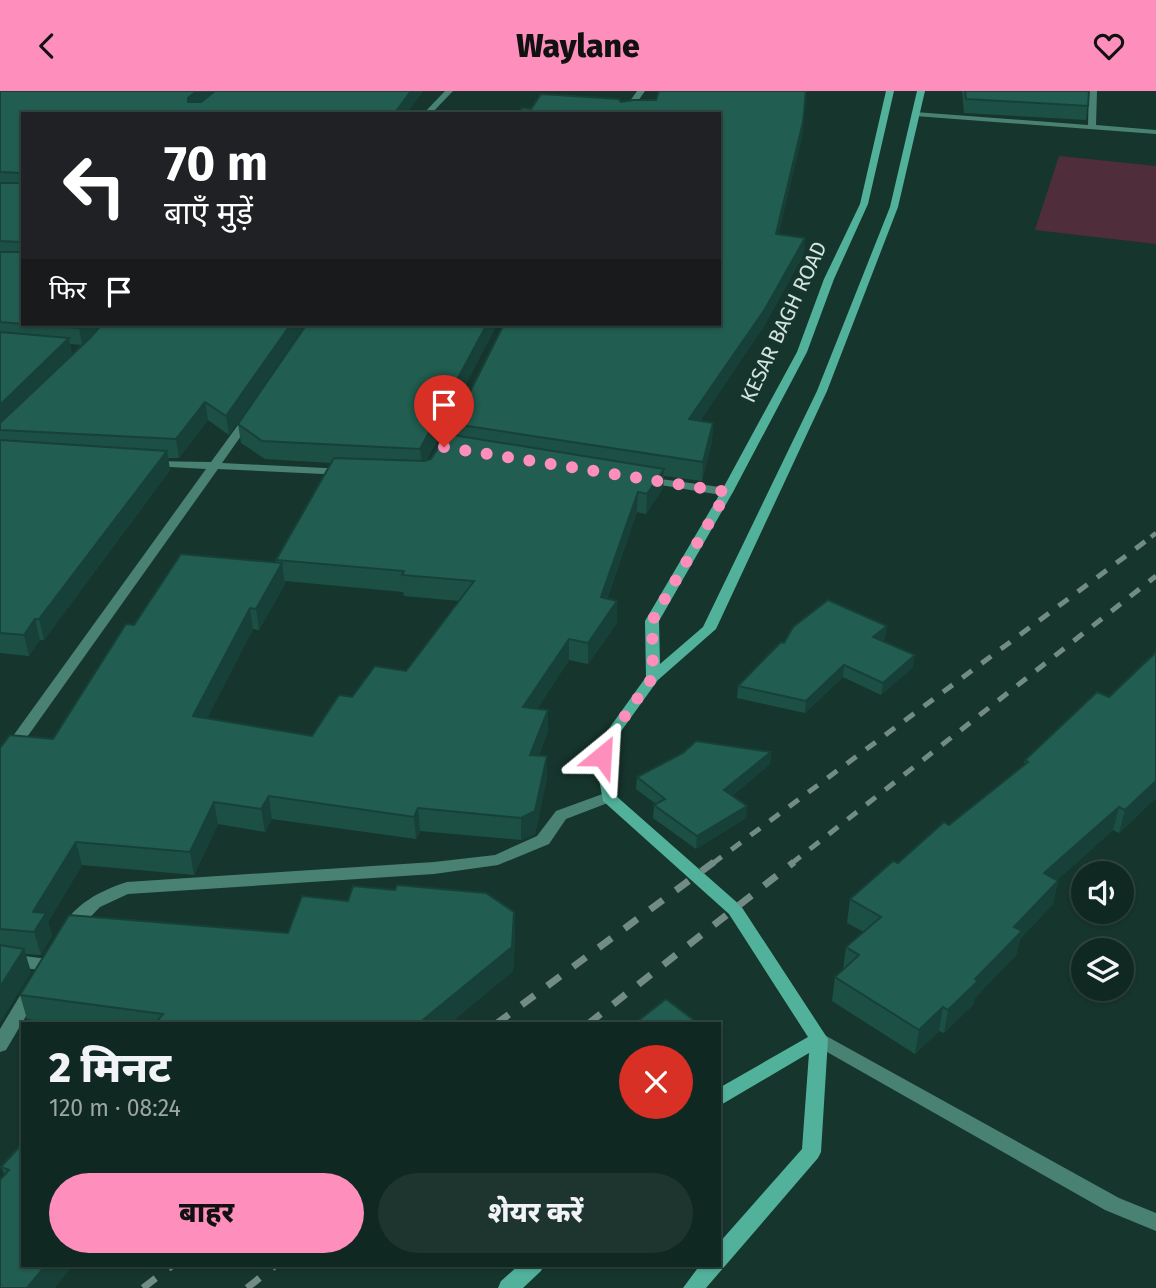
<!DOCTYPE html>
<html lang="hi">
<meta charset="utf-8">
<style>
:root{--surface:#102822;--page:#1e342f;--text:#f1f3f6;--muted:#9ca6a5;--line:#304440;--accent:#fe8ebc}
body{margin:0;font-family:"Fira Sans","Noto Sans Devanagari",sans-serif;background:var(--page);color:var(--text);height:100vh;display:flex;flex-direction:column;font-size:26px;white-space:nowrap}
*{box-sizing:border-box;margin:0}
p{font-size:23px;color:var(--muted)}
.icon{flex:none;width:38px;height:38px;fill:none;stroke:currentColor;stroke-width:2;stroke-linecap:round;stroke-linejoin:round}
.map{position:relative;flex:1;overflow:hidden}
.sheet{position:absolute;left:21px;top:931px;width:700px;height:245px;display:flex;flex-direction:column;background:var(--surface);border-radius:0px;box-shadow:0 2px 5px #0004,0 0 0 2px var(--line)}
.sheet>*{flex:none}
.banner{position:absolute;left:21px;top:21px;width:700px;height:214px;border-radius:0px;box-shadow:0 2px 5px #0004,0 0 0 2px var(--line);background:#202124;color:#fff;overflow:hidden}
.tools{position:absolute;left:1071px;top:770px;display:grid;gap:14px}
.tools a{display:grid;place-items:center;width:63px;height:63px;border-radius:50%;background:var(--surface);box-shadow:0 2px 5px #0004,0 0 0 2px var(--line);font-size:35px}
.pin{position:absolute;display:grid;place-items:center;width:60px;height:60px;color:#fff;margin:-72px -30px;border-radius:50% 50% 50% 0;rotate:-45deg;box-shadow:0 0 7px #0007}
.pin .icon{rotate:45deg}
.me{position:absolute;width:77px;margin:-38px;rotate:27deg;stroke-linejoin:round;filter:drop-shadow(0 0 5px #0008)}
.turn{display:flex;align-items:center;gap:24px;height:147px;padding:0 28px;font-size:32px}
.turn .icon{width:91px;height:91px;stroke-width:2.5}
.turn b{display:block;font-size:49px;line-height:60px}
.then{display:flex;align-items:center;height:66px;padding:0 28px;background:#0003;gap:14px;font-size:26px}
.round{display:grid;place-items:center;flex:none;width:74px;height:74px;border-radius:37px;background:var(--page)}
.headline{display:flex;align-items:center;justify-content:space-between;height:119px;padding:0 28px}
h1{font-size:42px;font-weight:800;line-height:52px}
.primary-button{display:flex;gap:14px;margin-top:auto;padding:14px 28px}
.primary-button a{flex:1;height:80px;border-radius:42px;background:var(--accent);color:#111;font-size:28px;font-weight:800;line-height:80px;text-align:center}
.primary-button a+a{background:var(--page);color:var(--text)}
header{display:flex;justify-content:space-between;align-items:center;height:91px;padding:0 28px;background:var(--accent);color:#111;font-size:32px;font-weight:800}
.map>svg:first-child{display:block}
</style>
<header><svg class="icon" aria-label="back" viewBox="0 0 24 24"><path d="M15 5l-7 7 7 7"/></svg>Waylane<svg class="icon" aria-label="heart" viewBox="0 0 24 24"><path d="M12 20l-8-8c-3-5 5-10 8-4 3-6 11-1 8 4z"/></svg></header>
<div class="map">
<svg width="1156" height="1197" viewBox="0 0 1156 1197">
<rect width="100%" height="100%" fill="#16352d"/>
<path fill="#502d3b" d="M1059,65L1156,75V153L1035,139Z"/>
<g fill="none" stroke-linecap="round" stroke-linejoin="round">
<g fill="#498273" fill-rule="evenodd">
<path d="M445,0H453L431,23H423Z"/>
<path d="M637,0H645L629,23H621Z"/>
<path d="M1089,0H1097L1096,34L1156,39V43L915,25L911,23L915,21L1088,34Z"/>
<path d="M250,322L255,325L222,372L345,378L351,381L345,384L218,378L5,677L0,679V663L206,378L152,375L148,374V370L211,371L246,323Z"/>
<path d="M646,386L727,397L733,401L727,405L642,391L640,389Z"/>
<path d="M608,701L616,706L613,710L566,728L549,753L498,774L434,783L128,803L100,816L74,843L68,845L62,843L60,839C75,813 99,800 127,791L434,771L495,764L537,745L556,720Z"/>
<path d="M0,862L48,868L54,870L57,874L54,878L48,880L0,874Z"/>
<path d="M33,892L39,893L42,898L6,959L0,961V938L27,893Z"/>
<path d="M819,941L1119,1107L1156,1122V1140L1105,1119L813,953L810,948L813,943Z"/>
</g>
<g fill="#51b19a" fill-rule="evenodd">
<path d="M886,0H894L868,113L834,188L807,261L733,401L659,530L660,573L703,536L817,300L890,116L917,0H925L898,116L827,300L716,538L658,589L614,650L609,665L615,704L741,815L828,948L821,1061L818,1067L706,1197H683L700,1174H719V1152L802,1058L809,962L719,1015V997L808,946L729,823L603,710L595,665L600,650L646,586L645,530L721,401L797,261L824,188L860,113Z"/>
<path d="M519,1174H544L541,1180L523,1197H498L501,1190Z"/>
</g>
<path stroke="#738b85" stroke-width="4.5" stroke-dasharray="10 10" stroke-linecap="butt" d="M1151,446L1156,442"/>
<g stroke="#738b85" stroke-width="5" stroke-dasharray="12 12" stroke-linecap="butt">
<path d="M712,773L1154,444"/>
<path d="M791,773L1156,485"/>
</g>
<g stroke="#738b85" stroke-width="7" stroke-dasharray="16 16" stroke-linecap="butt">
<path d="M496,933L714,771"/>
<path d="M588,933L794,771"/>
<path d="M143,1197L173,1174"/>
<path d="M247,1197L276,1174"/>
</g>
</g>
<g fill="#1c5045" fill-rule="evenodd">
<path d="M0,0H423L406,23H23V233H305L229,344L208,329L179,367H168L170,379L44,549H40L29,565L0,562ZM70,253L82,254L72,264Z"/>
<path d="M806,0L802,45L778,143L804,163L764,235L700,330L713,332L712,350L702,390L664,385L663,397L646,423L637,421L607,508L617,532L588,573L569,569L537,618L548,641L539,664L547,665V687L535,743L521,749L420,740L416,748L272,728L265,741L218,733L194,784L82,774L48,831L52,845L41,864L25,863L31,881L0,931V657L53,648L134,534L276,472V469L331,372L265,368L241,352L238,333L497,233L426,370L431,368L455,345L454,333L719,233L531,18ZM285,490L403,501L404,505L459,510L406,580L352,606L312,645L207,627L253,538L259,539L285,493Z"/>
<path d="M962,0H1089L1086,29L964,22Z"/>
<path d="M885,547L882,550L913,576L881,604L843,586L805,622L737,607L738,595L784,552Z"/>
<path d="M771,661L770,673L732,705L746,727L696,758L653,727L654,714L656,713L636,698L637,686Z"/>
<path d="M1025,669L1156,707L1119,742L1113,739L1057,789L1058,790L1053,813L1020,848L1016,864L975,907L973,914L944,942L939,940L915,963L832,910L835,886L843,879L846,856L864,841L847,832L850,808L949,734L1024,674Z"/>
<path d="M348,810L514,821L515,845L513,880L449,933H59L27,928L20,904L288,842Z"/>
<path d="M23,1052L55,1197L1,1076Z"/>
</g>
<g fill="#174138">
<path d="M197,0H217L190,21L188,7Z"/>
<path d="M411,0H423L406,23H394Z"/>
<path d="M806,0L802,45L775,159L776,143Z"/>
<path d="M805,147L804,163L764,235L689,347V328Z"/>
<path d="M83,233H104L82,254L79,237Z"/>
<path d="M291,233H305L229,344L226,325Z"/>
<path d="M487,233H497L422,377L420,358Z"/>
<path d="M69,247L72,264L0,337V314Z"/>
<path d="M205,311L208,329L179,367L176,348Z"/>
<path d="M713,332L712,350L702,390L703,371Z"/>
<path d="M167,360L170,379L44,549L39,528Z"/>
<path d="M664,378L663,397L646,423L647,403Z"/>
<path d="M638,401L637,421L600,527L601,506Z"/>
<path d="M282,472L285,493L259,539L256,518Z"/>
<path d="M617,510V532L588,573V552Z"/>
<path d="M250,517L253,538L197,647L193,625Z"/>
<path d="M35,528L40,549L29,565L24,544Z"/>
<path d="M887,535L885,547L871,558L873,546Z"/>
<path d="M569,548V569L524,638L523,616Z"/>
<path d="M915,564L913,576L881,604L883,592Z"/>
<path d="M844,574L843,586L805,622L806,610Z"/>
<path d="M548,619V641L530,686V664Z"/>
<path d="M771,661L770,673L723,712L724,699Z"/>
<path d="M547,665V687L535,743L521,749V727Z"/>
<path d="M1156,690V707L1119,742L1125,719Z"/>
<path d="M269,705L272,728L265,741L261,718Z"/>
<path d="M214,711L218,733L194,784L190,761Z"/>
<path d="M747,715L746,727L696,758L697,745Z"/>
<path d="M1119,716L1113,739L1038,806L1044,782Z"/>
<path d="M418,717L420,740L416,748L414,726Z"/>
<path d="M76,751L82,774L48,831L52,845L41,864L34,841L33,821Z"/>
<path d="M1058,790L1053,813L1020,848L1016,864L975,907L973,914L944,942L948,919L975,888L1014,836Z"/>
<path d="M514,821L515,845L513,880L449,933H418Z"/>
<path d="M24,858L31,881L0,931V896Z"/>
<path d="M943,916L939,940L915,963L919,939Z"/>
<path d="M46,1174H73L55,1197H27Z"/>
</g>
<g fill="#215d50" stroke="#174138" stroke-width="2">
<path d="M0,0H197L188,7V11H201L215,0H411L394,23H23V233L0,231V161H21L20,151L0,150V92H22L20,82L0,81Z"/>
<path d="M659,0H806L803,31L776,143L805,147L765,218L689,328L713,332L703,371L454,333L504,233H719V23H517L522,17L531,18L541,3L619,8L621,11L633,9H656Z"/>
<path d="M965,0H1089L1088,15L966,8Z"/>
<path d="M23,233H83L79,237Z"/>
<path d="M102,233H291L226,325L205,311L176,348L0,339V332L91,246Z"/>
<path d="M307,233H487L420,358L262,350L238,333Z"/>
<path d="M0,241L69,247L0,314Z"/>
<path d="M447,343L664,378L647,403L638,401L601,506L617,510L588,552L569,548L523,616L548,619L530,664L547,665L535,720L521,727L418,717L414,726L269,705L261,718L214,711L190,761L76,751L33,821L46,822L34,841L0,838V657L10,644L53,648L126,533L134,534L181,463L282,472L256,518L250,517L193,625L312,645L339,604L352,606L375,575L406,580L474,490L402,484L404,480L276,469L334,367L425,370L431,368Z"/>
<path d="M0,349L167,360L39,528H35L24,544L0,542Z"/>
<path d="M828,509L887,535L873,546L915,564L883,592L844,574L806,610L738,595L781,551L784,552L793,536Z"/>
<path d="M1156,561V690L1125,719L1119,716L1044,782L1058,790L1014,836L1022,840L975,888L978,890L948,919L943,916L919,939L835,886L859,864L846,856L881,826L850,808L893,770L898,772L944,731L949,734L1028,671L1025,669L1097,601L1109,606Z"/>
<path d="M696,650L771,661L724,699L747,715L697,745L654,714L665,708L637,686L683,662Z"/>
<path d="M397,794L486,802L514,821L512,856L418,933H155L163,923L20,904L69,824L288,842L302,805L348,810L353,795L395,799Z"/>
<path d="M0,854L24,858L0,896Z"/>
<path d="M666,908L699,933H634Z"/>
<path d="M23,1052V1174H46L27,1197H0V1089L9,1079L1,1076Z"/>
</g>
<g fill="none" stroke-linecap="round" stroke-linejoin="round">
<path stroke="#fe8ebc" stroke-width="12" stroke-dasharray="0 21.6" d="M444,356L727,401L652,530L653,586L607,650L602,665"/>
</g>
<g text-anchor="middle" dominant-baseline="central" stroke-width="7" stroke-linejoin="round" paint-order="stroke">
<g font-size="21" fill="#d3e4df" stroke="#16352d">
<text transform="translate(784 231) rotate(-65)">KESAR BAGH ROAD</text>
</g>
</g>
</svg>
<div class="tools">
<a><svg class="icon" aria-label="sound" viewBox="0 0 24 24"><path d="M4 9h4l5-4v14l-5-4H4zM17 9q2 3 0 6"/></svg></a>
<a><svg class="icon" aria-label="layers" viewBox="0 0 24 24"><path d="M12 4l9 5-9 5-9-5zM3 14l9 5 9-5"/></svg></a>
</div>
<div class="pin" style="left:444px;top:356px;background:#d93025"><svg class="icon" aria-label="arrive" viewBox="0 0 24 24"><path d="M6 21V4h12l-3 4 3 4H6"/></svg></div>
<svg class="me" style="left:602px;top:665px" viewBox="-20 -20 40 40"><path d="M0-17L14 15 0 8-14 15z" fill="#fe8ebc" stroke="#fff" stroke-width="4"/></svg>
<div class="banner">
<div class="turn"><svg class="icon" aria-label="left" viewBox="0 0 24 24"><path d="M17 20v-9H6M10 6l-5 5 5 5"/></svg><div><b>70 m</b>बाएँ मुड़ें</div></div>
<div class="then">फिर<svg class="icon" aria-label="arrive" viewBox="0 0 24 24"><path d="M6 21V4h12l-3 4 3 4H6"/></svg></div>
</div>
<section class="sheet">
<div class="headline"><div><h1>2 मिनट</h1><p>120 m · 08:24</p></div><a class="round" style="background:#d93025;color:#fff"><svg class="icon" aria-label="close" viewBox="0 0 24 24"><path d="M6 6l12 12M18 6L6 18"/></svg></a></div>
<div class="primary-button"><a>बाहर</a><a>शेयर करें</a></div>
</section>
</div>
